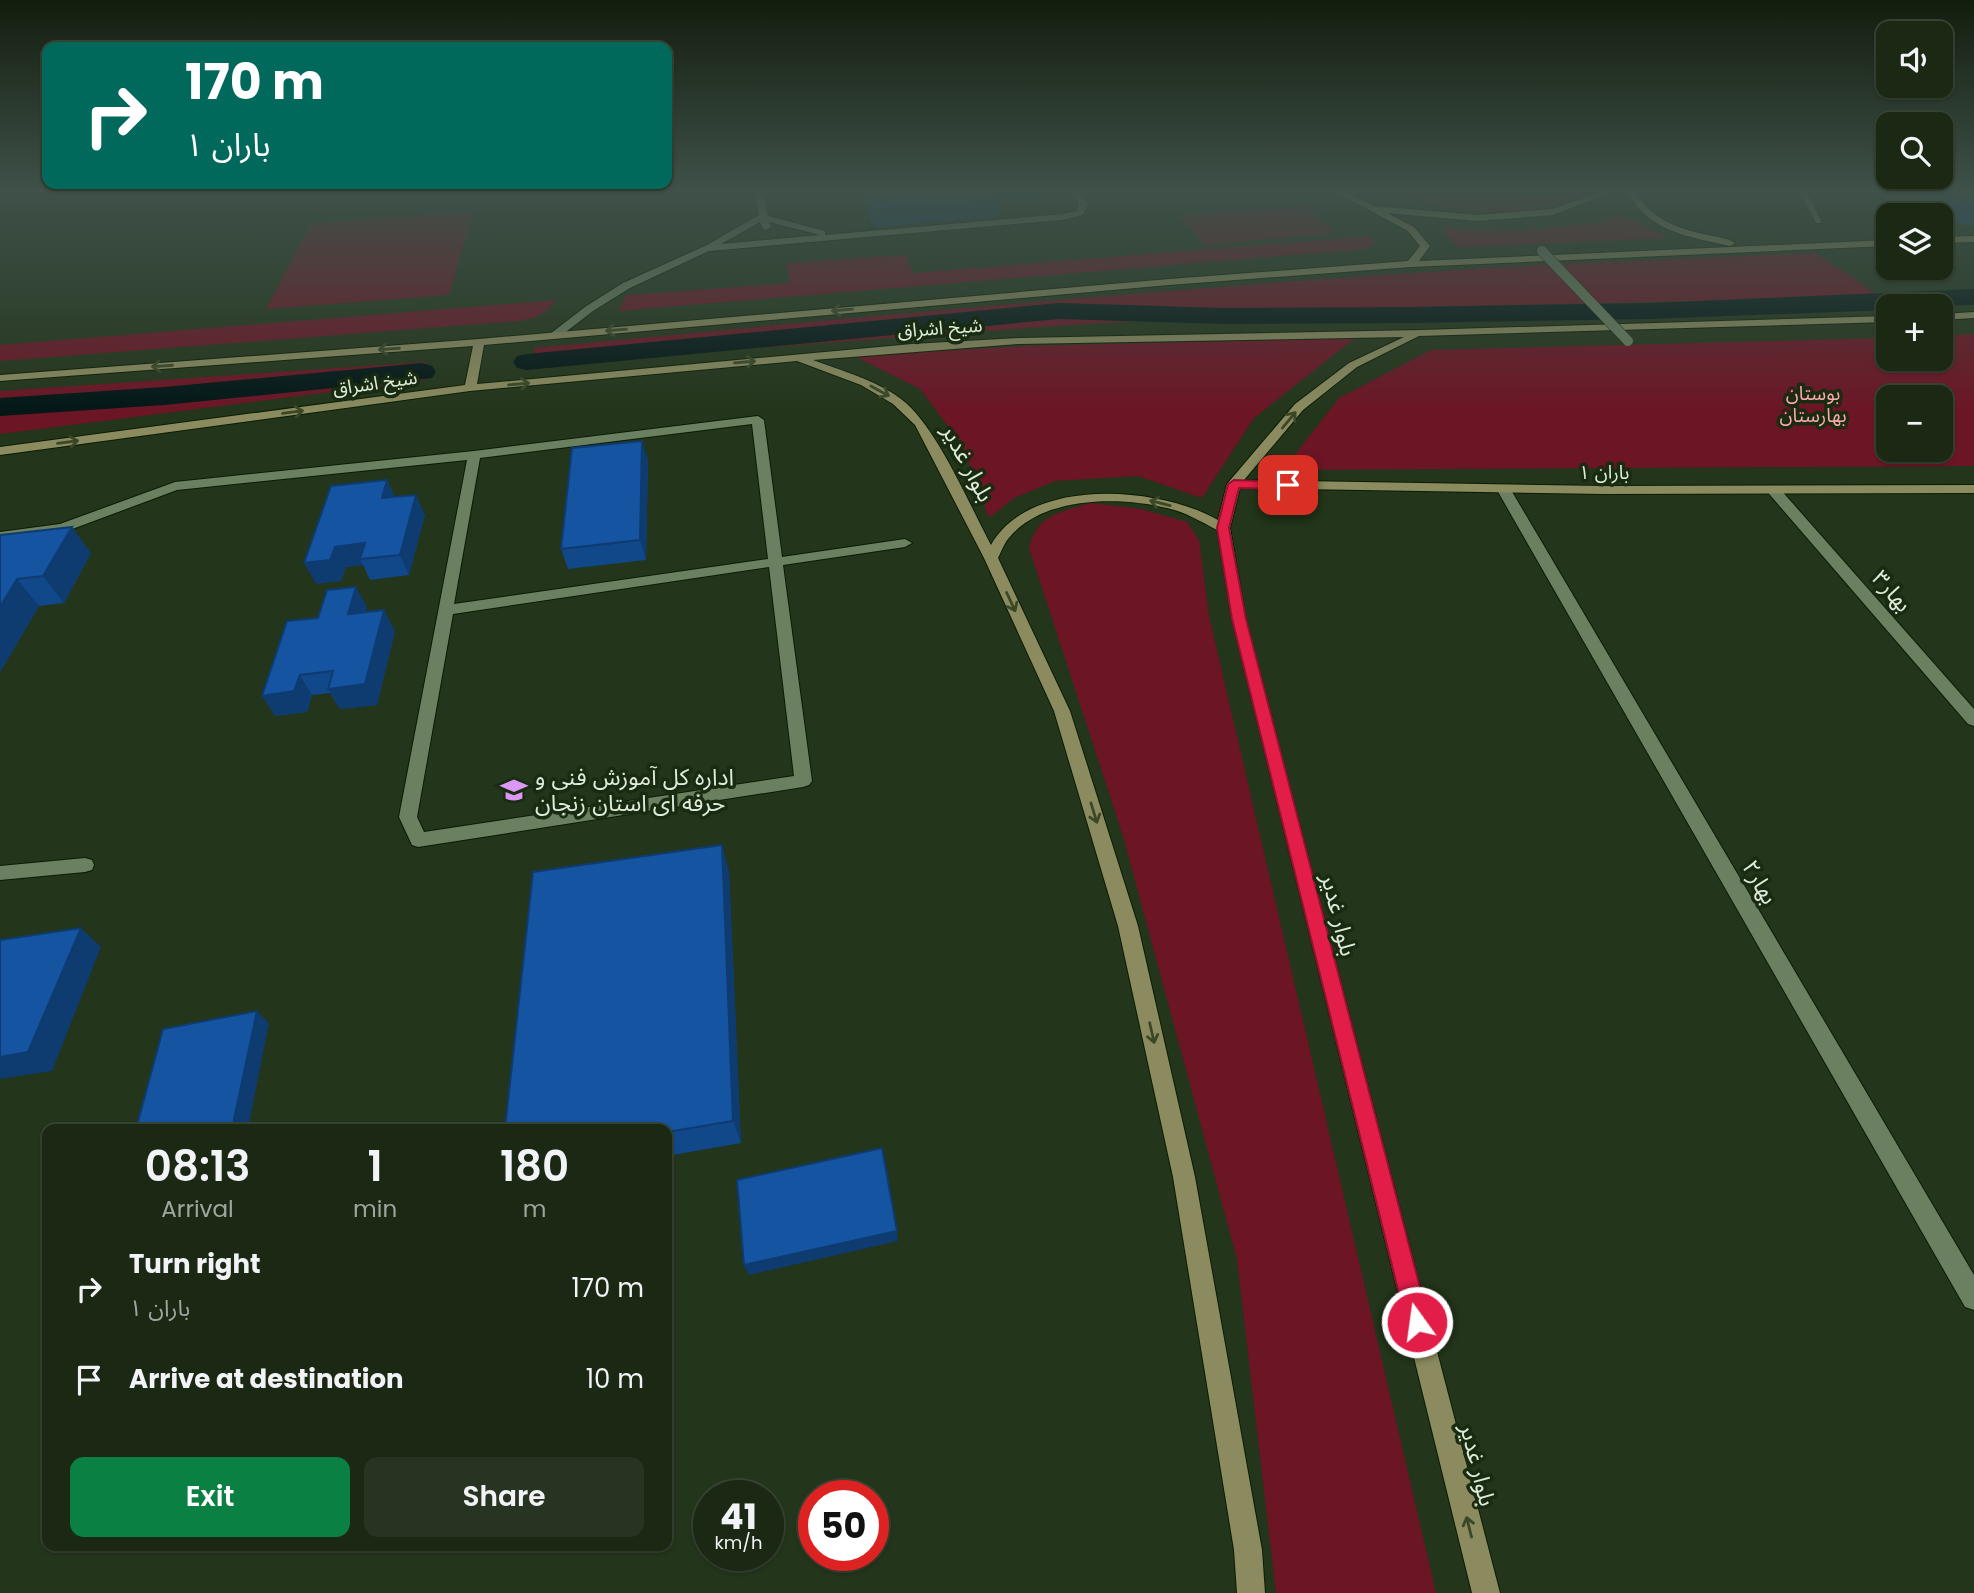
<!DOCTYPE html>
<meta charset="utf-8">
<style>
:root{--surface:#1a2814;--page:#273422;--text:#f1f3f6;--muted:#9fa6a0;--line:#384434;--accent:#0b8043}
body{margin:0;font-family:Poppins,"Noto Sans Arabic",sans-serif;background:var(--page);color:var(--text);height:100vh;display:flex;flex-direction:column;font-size:26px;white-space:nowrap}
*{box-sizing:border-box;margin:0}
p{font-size:23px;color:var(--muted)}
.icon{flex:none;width:38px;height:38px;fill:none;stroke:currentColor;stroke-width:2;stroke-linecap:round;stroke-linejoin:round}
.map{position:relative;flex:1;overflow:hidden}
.drawer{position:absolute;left:42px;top:1124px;width:630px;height:427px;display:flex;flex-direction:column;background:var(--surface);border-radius:14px;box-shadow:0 2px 5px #0004,0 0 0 2px var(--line)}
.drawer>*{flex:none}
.top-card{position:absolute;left:42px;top:42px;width:630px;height:147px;border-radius:14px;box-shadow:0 2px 5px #0004,0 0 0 2px var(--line);background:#00695c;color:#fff;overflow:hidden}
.fabs{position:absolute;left:1876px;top:21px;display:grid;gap:14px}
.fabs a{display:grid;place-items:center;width:77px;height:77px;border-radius:14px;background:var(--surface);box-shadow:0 2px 5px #0004,0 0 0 2px var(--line);font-size:35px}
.speed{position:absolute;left:693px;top:1480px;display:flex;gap:14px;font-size:35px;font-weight:700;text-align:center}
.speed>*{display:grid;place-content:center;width:91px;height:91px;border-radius:50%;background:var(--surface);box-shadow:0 2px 5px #0004,0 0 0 2px var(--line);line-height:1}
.speed small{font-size:18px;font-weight:400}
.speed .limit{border:10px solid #d22;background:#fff;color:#111}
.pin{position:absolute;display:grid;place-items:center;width:60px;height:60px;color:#fff;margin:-30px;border-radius:14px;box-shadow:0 4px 10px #0006}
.me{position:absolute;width:77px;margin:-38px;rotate:346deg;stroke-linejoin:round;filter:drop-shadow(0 0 5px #0008)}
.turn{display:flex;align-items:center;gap:24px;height:147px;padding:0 28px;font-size:32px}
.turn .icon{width:91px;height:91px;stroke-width:2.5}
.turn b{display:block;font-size:49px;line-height:60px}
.eta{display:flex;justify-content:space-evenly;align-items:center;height:119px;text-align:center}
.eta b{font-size:42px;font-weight:600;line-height:49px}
.primary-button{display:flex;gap:14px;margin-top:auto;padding:14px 28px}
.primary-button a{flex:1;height:80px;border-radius:14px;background:var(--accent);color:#fff;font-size:28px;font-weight:600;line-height:80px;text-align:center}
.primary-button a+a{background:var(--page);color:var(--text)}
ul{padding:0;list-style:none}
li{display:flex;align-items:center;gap:21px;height:91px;padding:0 28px}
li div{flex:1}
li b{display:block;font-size:26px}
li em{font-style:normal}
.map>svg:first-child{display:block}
</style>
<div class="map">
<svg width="1974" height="1593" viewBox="0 0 1974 1593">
<rect width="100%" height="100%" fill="#23351a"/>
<g fill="#6c1525" fill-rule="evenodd">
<path d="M1384,190H1604C1589,195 1573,204 1557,207C1508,216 1429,213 1384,190Z"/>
<path d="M1306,205L1335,233L1205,245L1180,216Z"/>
<path d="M473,212L449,295L266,309L312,223Z"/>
<path d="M1618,216H1624L1668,238L1457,247L1441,228L1522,231L1597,222Z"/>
<path d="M1368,236L1374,241V245L1364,249L618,311L627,295L790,283L786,263L905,255L913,273Z"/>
<path d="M1816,253L1881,297L1328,309L1056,326L535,364L534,348C851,318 1168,288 1487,268C1596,262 1706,258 1816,253Z"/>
<path d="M556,300C545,315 536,318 518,321L0,361V345Z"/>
<path d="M1974,334V466L1283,470L1339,398L1431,350L1888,338V359H1941V336ZM1888,397H1941V450H1888Z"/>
<path d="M1355,338L1254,418L1202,498L1138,476L1055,481L1014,498L989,518L962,445L920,389L854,356L1026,346Z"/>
<path d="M425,362L428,368L427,379L416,381L0,434V391Z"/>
<path d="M1091,503L1141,509L1187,522L1199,540L1209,616L1436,1593H1276L1237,1259L1123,836L1029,548C1037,514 1061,512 1091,503Z"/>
</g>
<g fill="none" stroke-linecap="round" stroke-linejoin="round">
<g fill="#031717" fill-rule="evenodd">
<path d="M1974,289V305L1888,306V310L1650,319L1412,323L1224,324L1059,319L527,370L517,368L513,362L517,356L527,354L1059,303L1224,308L1412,307L1650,303Z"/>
<path d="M422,363L432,366L436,372L432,378L164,405L0,416V398L164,387Z"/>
</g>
<g stroke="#0b1c03" stroke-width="2">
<g id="lane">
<path d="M754,190H762L768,216L825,231V235L1062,214L1076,211L1079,204L1070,190H1078L1089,204L1083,215L1062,220L709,251L630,288L593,311L558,338H550V334L585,307L623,283L707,245L759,215ZM760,222L763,229L766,230L771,227L769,222L820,235L721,244Z"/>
<path d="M758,416L764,420L782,557L905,539L912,543L905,547L783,565L812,781L809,785L803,787L418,847L412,845L399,817L467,460L177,490L67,531L0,540V532L60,524L175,482L474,451ZM752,424L768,559L454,604L480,458ZM769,567L794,776L424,832L417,817L453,614Z"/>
<path d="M85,858L92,860L94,865L92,870L85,872L0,880V866Z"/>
</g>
</g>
<g stroke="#0b1c03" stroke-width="2">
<g id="street">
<path d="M1798,190H1806L1822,223H1816Z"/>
<path d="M1504,486L1511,490L1974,1275V1310L1965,1307L1497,490Z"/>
<path d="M1775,488L1780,489L1974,709V726L1968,724L1770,495L1768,492Z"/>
</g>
</g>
<g stroke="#0b1c03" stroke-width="2">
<g id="secondary">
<path d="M1332,190H1342L1374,206L1477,215L1552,209L1606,190H1617L1553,215L1477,221L1387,213L1414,227L1430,246L1419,261L1888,240V246L1411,267L1169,285L484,345L477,384L912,344L1019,338L1420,330L1888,316V322L1419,336L1357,367L1303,410L1244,480L1604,486L1974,485V493L1604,494L1240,488L1230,528L1246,619L1500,1593H1472L1232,619L1217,530C1200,521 1185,512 1167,508C1119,496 1042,496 1008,539C1004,544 1001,552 998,558L1070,711L1138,926L1195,1177L1262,1550L1265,1593H1237L1234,1550L1173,1177L1118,926L1054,711L984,558L915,425L893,404L861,385L797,361L470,391L0,455V447L465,385L473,346L0,381V375L479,339L1169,279L1408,261L1420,246L1408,231ZM1404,337L1349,363L1295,404L1227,484L1218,520C1159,486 1030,476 991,545C969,504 936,425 901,399C876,380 842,371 813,360L1019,344Z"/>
<path d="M1627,190H1635C1650,219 1678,229 1708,235C1717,237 1727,238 1735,243L1730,246C1690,237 1645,231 1627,190Z"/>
<path d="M1974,236V242L1941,243V237Z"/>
<path d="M1974,312V318L1941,320V314Z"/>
</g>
</g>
<use href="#lane" fill="#6b8061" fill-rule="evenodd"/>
<use href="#street" fill="#6b8061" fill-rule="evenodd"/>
<use href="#secondary" fill="#8b8b5f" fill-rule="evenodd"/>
<g stroke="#0b1c03" stroke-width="11" stroke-linecap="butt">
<path id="street-bridge" d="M1542,251L1628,341"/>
</g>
<use href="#street-bridge" stroke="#6b8061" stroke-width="10"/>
</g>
<g fill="#11488a">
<path d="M860,190H1041V198L998,202V216L874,227Z"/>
<path d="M1918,190H1974V226L1941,220V215H1930L1914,195Z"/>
<path d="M648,460L646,560L568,569L561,549Z"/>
<path d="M387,480L395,497L425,515L409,575L370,580L363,565L346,567L341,581L316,584Z"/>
<path d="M0,535L91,553L64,603L39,606L0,672Z"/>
<path d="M367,607L365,612L395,631L377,705L340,709L330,693L312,695L307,712L275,716L318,618Z"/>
<path d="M729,871L741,1143L667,1156V1129Z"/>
</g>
<g fill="#0e3b70">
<path d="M1010,190H1041V198L998,202V216L874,227L872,210L997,200V191Z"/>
<path d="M642,441L648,460L646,560L640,540Z"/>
<path d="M387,480L396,500L382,498Z"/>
<path d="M416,495L425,515L409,575L400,555Z"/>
<path d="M72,527L91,553L64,603L43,576Z"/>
<path d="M365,543L360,559L363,565L346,567L341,581L316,584L304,563L335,547Z"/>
<path d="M17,579L39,606L0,672V607Z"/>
<path d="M356,587L367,607L359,635L348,614Z"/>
<path d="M384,610L395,631L377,705L340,709L328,689Z"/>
<path d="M300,675L312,695L307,712L275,716L262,696Z"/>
<path d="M722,845L729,871L741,1143L733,1121Z"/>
<path d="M81,928L101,947L52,1071L0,1079V1057Z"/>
<path d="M257,1011L269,1023L248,1129H232Z"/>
<path d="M897,1231L898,1241L749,1275L744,1265Z"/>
</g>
<g fill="#1454a0" stroke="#0e3b70" stroke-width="2">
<path d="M865,190H993L998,200L872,210Z"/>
<path d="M1955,190H1974V193Z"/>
<path d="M642,441L640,540L561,549L572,448Z"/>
<path d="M387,480L382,498L416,495L400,555L360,559L365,543L335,547L330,560L304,563L331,486Z"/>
<path d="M72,527L43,576L17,579L0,607V535Z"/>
<path d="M356,587L348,614L384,610L365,684L328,689L333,671L300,675L294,691L262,696L287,621L318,618L327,590Z"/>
<path d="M722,845L733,1121L667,1132V1129H505L533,872Z"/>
<path d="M81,928L28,1052L0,1057V940Z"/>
<path d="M257,1011L232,1129H136L163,1029Z"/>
<path d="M882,1148L897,1231L744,1265L737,1180Z"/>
</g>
<defs><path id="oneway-shaft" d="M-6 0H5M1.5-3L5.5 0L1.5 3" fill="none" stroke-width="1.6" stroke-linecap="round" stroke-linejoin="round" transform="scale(1.75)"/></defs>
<g stroke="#3b4828">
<use href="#oneway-shaft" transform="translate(842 310) rotate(175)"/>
<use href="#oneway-shaft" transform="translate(616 330) rotate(175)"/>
<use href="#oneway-shaft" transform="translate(389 349) rotate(176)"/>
<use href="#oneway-shaft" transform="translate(745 362) rotate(-5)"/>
<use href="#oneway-shaft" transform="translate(162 366) rotate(176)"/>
<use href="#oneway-shaft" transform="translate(519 384) rotate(-5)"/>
<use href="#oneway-shaft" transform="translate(880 391) rotate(29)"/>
<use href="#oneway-shaft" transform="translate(293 412) rotate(-8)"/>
<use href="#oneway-shaft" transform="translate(1289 420) rotate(-50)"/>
<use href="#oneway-shaft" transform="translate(68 442) rotate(-8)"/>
<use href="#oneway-shaft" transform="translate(1160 503) rotate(-166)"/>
<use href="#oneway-shaft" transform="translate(1011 602) rotate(65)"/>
<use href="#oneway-shaft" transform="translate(1094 813) rotate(73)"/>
<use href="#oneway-shaft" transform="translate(1152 1033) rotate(77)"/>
<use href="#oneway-shaft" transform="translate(1469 1527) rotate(-104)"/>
</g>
<linearGradient id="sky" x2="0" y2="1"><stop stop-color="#131d0e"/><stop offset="0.46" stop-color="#3f5149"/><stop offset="1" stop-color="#3f5149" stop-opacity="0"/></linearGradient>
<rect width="1974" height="413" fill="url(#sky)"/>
<path fill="#e11d48" stroke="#92132f" stroke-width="2" d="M1234,480L1288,482L1294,485L1288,489L1239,488L1229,528L1246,619L1429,1322L1425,1331L1417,1334L1409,1331L1406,1322L1232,619L1217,528L1228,484Z"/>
<defs>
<g id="university-bare" transform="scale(2.1)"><path d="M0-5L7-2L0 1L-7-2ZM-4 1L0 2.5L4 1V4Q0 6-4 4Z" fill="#db99f5" stroke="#192b10" stroke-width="2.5" paint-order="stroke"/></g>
</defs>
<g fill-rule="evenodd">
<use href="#university-bare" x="514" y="790"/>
</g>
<g text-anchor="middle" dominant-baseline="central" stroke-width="7" stroke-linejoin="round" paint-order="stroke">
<g font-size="19" fill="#dfebda" stroke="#192b10">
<text transform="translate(940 328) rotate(-4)">شیخ اشراق</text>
<text transform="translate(375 383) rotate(-8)">شیخ اشراق</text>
<text x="1604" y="472">باران ۱</text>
</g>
<g font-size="19" fill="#fda8ac" stroke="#192b10">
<text x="1813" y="393">بوستان<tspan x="1813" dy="22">بهارستان</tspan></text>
</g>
<g font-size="23" fill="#dfebda" stroke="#192b10">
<text transform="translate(968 463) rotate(62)">بلوار غدیر</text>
<text transform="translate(1892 591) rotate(49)">بهار۳</text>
<text transform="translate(1760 882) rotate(60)">بهار۲</text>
<text transform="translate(1339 915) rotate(76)">بلوار غدیر</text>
<text transform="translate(1478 1465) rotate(76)">بلوار غدیر</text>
</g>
<g font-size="23" fill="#dfebda" stroke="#192b10" text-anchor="start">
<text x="535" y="777">اداره کل آموزش فنی و<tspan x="535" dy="26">حرفه ای استان زنجان</tspan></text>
</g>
</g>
</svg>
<div class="fabs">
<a><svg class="icon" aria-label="sound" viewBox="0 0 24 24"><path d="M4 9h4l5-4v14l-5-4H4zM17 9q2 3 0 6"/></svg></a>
<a><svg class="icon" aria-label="search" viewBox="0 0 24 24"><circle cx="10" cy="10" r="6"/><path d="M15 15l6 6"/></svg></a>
<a><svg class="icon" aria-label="layers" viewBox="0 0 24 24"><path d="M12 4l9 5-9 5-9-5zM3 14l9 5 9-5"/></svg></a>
<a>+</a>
<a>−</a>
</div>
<div class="speed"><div>41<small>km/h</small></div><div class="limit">50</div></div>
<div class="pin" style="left:1288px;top:485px;background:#d93025"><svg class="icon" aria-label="arrive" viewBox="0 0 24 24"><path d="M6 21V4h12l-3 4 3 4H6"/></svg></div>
<svg class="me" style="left:1417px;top:1322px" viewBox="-20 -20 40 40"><circle r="17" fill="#e11d48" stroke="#fff" stroke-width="3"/><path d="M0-11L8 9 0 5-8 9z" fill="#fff"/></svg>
<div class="top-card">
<div class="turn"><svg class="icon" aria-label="right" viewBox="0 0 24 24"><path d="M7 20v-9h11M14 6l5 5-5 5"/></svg><div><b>170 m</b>باران ۱</div></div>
</div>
<section class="drawer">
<div class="eta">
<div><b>08:13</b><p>Arrival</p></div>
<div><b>1</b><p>min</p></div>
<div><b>180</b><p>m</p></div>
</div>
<ul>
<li><svg class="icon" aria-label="right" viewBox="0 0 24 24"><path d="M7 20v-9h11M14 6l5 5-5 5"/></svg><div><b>Turn right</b><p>باران ۱</p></div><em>170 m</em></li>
<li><svg class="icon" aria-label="arrive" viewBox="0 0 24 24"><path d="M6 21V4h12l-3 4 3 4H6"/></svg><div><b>Arrive at destination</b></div><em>10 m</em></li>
</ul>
<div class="primary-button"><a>Exit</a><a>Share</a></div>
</section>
</div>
